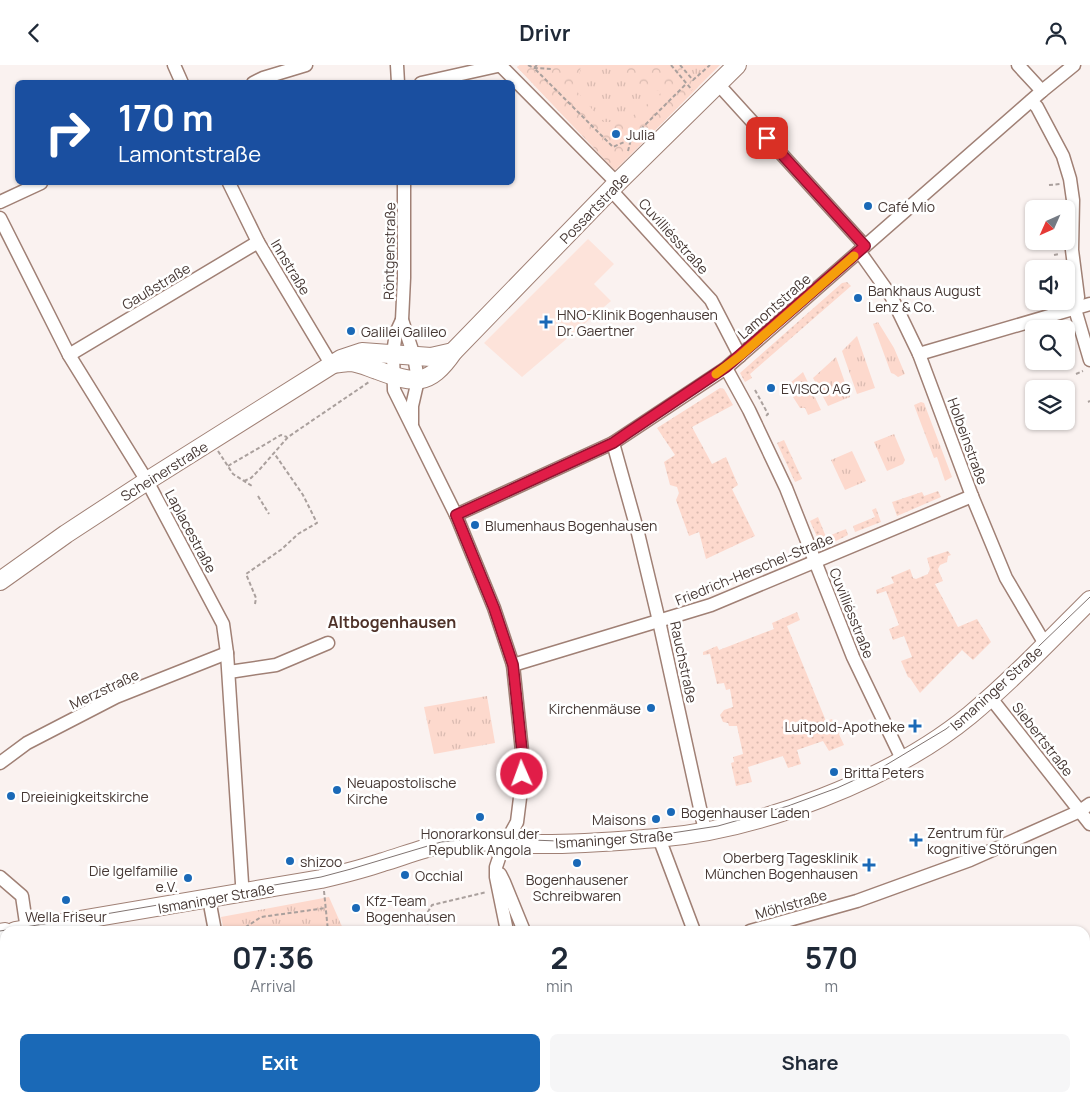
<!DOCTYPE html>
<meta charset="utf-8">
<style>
:root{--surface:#fff;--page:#f6f6f7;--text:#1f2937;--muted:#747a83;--accent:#1a69b7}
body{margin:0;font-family:Manrope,sans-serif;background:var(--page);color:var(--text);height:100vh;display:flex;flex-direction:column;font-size:19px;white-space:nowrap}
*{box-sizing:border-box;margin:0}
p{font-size:16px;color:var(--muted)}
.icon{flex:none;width:28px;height:28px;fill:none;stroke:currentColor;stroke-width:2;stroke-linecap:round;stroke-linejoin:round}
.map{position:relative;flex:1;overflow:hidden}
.panel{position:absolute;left:0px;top:861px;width:1090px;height:176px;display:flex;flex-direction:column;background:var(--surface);border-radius:15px 15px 0 0;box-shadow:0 1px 4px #0004}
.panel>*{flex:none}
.top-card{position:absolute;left:15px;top:15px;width:500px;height:105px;border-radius:8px;box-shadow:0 1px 4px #0004;background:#1a4fa0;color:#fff;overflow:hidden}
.needle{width:32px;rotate:225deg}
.buttons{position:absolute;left:1025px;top:135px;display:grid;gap:10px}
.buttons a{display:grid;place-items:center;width:50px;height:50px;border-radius:8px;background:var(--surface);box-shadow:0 1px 4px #0004;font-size:25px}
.pin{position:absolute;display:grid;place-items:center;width:42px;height:42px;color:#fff;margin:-21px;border-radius:10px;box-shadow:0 2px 8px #0006}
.me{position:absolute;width:55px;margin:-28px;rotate:358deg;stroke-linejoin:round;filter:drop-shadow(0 0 4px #0008)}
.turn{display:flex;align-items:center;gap:18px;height:105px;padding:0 20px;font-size:22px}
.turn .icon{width:65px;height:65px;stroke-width:2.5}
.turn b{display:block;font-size:35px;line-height:42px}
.eta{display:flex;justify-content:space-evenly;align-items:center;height:85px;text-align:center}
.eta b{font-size:30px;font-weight:700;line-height:35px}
.action{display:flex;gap:10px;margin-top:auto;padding:10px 20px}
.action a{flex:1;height:58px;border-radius:8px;background:var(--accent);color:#fff;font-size:20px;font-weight:700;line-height:58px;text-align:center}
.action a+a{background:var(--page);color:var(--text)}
header{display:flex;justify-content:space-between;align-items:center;height:65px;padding:0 20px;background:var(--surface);font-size:22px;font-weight:700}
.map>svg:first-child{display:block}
</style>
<header><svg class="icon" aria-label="back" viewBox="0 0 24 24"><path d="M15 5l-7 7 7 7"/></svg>Drivr<svg class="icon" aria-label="person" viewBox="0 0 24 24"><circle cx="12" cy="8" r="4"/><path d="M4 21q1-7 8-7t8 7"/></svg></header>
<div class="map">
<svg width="1090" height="1037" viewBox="0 0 1090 1037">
<defs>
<pattern id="grass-tufts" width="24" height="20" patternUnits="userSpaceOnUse" patternTransform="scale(1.25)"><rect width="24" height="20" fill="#fdd9cd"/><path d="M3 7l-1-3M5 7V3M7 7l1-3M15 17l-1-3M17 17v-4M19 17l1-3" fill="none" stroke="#dabbb1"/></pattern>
<pattern id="forest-crowns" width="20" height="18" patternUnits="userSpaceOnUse" patternTransform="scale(1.25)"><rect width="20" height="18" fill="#fdd9cd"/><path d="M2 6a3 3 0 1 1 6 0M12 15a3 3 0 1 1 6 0" fill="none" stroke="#dabbb1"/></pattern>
<pattern id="garden-dots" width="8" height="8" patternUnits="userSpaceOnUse" patternTransform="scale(1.25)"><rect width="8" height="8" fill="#fdd9cd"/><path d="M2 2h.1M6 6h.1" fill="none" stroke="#dabbb1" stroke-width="1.8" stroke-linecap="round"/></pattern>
</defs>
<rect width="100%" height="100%" fill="#faf2f0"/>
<g fill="#fde3da">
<path d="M588,174L614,199L594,219L611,236L522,312L484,278Z"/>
<path d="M531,1032H640L641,1037H522Z"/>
<path d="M373,1033H461L463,1037H367Z"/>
</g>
<g fill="url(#grass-tufts)">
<path d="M520,0H720L615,105L517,2Z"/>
<path d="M878,257L894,283L905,309L898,312L894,309L891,308L873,259Z"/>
<path d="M857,271L875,323L857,329L842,286Z"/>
<path d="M836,292L850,332L828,341L813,313Z"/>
<path d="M803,307L821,345L808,350L805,343H800L793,332L796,328L790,318Z"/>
<path d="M921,337L924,338L952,412L945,416L937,392L934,393L914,340Z"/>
<path d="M894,369L905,395L903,399L887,406L874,377Z"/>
<path d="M852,386L866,416L845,425L831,395Z"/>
<path d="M487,631L495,678L434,689L424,642Z"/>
<path d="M329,832L344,866H224L221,852Z"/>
<path d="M0,977H5V1032L78,1033V1037H0Z"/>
</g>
<g fill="url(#forest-crowns)">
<path d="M520,0H581L579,12L574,23L603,57H625L662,27L625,14L614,0H678L698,22L615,105L517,2Z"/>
<path d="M1090,990V1037H1008L1003,1033L986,1037H909L940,1032H1085V993Z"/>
</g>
<g fill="url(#garden-dots)">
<path d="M847,217L851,221L750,309L752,313L745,317L740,308L842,218Z"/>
<path d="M720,323L724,324L733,340L692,362L712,399L726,392L738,420L732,424L755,471L706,494L699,467L689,471L676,435L679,428L677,422L670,420L664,397L675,390L657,363Z"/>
<path d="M784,375L802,414L795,417L777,378Z"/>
<path d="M938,426L941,432L897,451L892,437L922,427L924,431Z"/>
<path d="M876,443L881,457L855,467L853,461L875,452L872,445Z"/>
<path d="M818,452L826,472L846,464L848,470L822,483L810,456Z"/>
<path d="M948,486L951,490L948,491L947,497L940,500L938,504L943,516L935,519L958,562L977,554L991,577L973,595L962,585L920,628L910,613L908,612L901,596L912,592L904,571L893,575L889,564L899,560L886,526L877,529L876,525L894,518L891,512L910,504L913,513L916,514L928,509L930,504L927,493Z"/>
<path d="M797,547L800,555L787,561L826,656L832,654L844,680L829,686L823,676L797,685L801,699L788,703L783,691L748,702L752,717L736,721L731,698L734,697L733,692L743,689L737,661H729L728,658L723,657L720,650L724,645L733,642L730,624L726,625L724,618L717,619L710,589L703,590V587L717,581L719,585L774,564L772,558Z"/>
</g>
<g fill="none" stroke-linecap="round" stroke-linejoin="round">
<g stroke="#a08075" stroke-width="15">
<g id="street">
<path d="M174,0L182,18"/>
<path d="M397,0L398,18"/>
<path d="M1018,0L1042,26"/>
<path d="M501,1L617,118"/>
<path d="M253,18L263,13L306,0"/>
<path d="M421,18L502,0"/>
<path d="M718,19L865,181"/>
<path d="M1031,36L1037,42L1063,91L1070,114L1073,135L1072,185L1078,232L1075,244L1090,295"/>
<path d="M229,118L258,177L331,299"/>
<path d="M404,118V213L402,255L414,291L418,315L412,341V359"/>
<path d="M611,125L711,235L740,291"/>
<path d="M0,137L41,118"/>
<path d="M0,153L69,290L147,416L223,559L227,588L242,818L244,828"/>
<path d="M859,186L891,231L919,289L972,431L1006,513L1045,579"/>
<path d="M402,255L396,268L393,288L394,325L456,450L494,543L513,600L522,686L523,709L517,757L502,784L496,802V812L507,866"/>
<path d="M919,289L1090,239"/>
<path d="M69,290L258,177"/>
<path d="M726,303L749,345L786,423L853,592L902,694"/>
<path d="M613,378L637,464L659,556L705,766"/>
<path d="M456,450L613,378L726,303L1042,26L1074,0"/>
<path d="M513,600L711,540L972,431"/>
<path d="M229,607L276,600L328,578"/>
<path d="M990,632L1090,759"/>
<path d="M0,698L27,678L116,632L227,588"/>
<path d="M659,773L694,866"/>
<path d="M500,809L504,817L524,866"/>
<path d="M0,812L22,831L27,865"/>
<path d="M209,834L215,866"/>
<path d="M750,866L857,836L970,795L1080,746L1090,739"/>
<path d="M1085,978L1090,975"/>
<path d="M94,1032V1037"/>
<path d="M256,1032L257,1037"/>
<path d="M472,1032L473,1037"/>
<path d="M754,1032L756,1037"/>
<path d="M304,1037L309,1032"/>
<path d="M333,1037L338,1032"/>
<path d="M850,1037L866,1032"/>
</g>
</g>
<g stroke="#a08075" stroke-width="20">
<g id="secondary">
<path d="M331,299C338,299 345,297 351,297C360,298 368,302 377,305C414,319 429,322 453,287L617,118L737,0"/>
<path d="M0,516L66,469L147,416L341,294L362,287L431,292L453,287"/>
<path d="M15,866L321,814C342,809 363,804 383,797C403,791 423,783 444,779C474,774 503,778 533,779C573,780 617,776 657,773C758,765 891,715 970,650C1012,615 1051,574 1090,535"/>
<path d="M0,868L5,867"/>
</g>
</g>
<g stroke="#aaa09d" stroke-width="2" stroke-dasharray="4 2.5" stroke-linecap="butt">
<path d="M528,0L534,3L553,4"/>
<path d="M537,0L534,3L613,82L631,74L686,19"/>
<path d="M671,0L692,25"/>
<path d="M680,0L693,15L710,0"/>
<path d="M628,86L631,74"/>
<path d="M1049,120L1060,119"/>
<path d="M1054,190L1060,189"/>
<path d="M1027,268L1028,276"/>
<path d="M1067,281L1074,279"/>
<path d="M1076,309L1083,306"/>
<path d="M755,325L768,349L766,351L765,349"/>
<path d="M1088,337L1090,336"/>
<path d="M218,386L233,409L252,421"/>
<path d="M228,401L281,370L287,372"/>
<path d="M244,416L251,413L260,404L288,372L369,317"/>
<path d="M258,431L269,449"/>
<path d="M255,539L256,533L246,509L282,484L298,469L317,458L303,430L274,388"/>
<path d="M324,826L328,866"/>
<path d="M240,866L261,852L326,843"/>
<path d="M429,866L426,850L432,840L487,827"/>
<path d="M0,922L5,923"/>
<path d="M0,984L5,983"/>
<path d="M1085,1011L1090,1009"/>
<path d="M46,1032V1037"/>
<path d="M364,1037L368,1032"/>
<path d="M1016,1037L1030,1032"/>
</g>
<use href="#street" stroke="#fff" stroke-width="12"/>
<use href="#secondary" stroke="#fff" stroke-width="18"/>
<path stroke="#807471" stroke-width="1" d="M0,866L88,852L321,812L351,804L441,777L479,773L558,776L659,770L718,761L788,741L837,723L881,703L946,664L988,630L1090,532"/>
</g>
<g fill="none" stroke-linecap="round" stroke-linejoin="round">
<g stroke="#92132f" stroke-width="12">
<path id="route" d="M522,709V686L513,600L494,543L456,450L613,378L629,367L726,302L865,181L767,73"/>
</g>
<use href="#route" stroke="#e11d48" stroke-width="9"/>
<path stroke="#f59e0b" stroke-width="9" d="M716,309L740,291L854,191"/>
</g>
<g fill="#1a69b7" stroke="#fff" stroke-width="2">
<circle cx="616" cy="69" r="5"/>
<circle cx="868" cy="141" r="5"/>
<circle cx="858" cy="233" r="5"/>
<path d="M543.5 249.5h5v5h5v5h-5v5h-5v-5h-5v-5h5z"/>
<circle cx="351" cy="266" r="5"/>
<circle cx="771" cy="323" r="5"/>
<circle cx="475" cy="460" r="5"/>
<circle cx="651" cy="643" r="5"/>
<path d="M912.5 653.5h5v5h5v5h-5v5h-5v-5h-5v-5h5z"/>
<circle cx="834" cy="707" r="5"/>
<circle cx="337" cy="725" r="5"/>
<circle cx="11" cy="731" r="5"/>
<circle cx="671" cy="747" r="5"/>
<circle cx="480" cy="752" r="5"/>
<circle cx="656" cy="754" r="5"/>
<path d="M913.5 767.5h5v5h5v5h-5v5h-5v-5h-5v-5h5z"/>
<circle cx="290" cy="796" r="5"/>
<circle cx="577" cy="798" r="5"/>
<path d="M866.5 792.5h5v5h5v5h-5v5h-5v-5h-5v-5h5z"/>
<circle cx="405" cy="810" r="5"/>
<circle cx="188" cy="813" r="5"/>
<circle cx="66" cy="835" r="5"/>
<circle cx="356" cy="843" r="5"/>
</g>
<g text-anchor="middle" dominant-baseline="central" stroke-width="5" stroke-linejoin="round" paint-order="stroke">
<g font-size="14" fill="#463834" stroke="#fff" text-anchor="start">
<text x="626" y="69">Julia</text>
<text x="878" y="141">Café Mio</text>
<text x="868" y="225">Bankhaus August<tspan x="868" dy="16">Lenz &amp; Co.</tspan></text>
<text x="557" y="249">HNO-Klinik Bogenhausen<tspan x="557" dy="16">Dr. Gaertner</tspan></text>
<text x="361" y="266">Galilei Galileo</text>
<text x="781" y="323">EVISCO AG</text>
<text x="485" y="460">Blumenhaus Bogenhausen</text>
<text x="641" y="643" text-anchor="end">Kirchenmäuse</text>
<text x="905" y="661" text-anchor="end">Luitpold-Apotheke</text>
<text x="844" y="707">Britta Peters</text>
<text x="347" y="717">Neuapostolische<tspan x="347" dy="16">Kirche</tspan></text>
<text x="21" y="731">Dreieinigkeitskirche</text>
<text x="681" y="747">Bogenhauser Laden</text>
<text x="646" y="754" text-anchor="end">Maisons</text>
<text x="927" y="767">Zentrum für<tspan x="927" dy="16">kognitive Störungen</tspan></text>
<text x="480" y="768" text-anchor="middle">Honorarkonsul der<tspan x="480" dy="16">Republik Angola</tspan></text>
<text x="858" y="792" text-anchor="end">Oberberg Tagesklinik<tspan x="858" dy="16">München Bogenhausen</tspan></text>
<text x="300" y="796">shizoo</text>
<text x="178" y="805" text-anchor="end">Die Igelfamilie<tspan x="178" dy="16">e.V.</tspan></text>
<text x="415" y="810">Occhial</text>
<text x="577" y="814" text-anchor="middle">Bogenhausener<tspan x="577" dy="16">Schreibwaren</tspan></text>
<text x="366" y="835">Kfz-Team<tspan x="366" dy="16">Bogenhausen</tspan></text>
<text x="66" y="851" text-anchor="middle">Wella Friseur</text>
</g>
<g font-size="14" fill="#463834" stroke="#fff">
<text transform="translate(594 143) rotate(-46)">Possartstraße</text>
<text transform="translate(674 171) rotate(48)">Cuvilliésstraße</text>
<text transform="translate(389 186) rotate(-89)">Röntgenstraße</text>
<text transform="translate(291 202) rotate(59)">Innstraße</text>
<text transform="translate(156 221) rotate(-31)">Gaußstraße</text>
<text transform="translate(774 241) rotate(-41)">Lamontstraße</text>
<text transform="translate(968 376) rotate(70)">Holbeinstraße</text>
<text transform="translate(164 406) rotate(-32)">Scheinerstraße</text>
<text transform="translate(191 466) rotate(62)">Laplacestraße</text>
<text transform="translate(754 504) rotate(-22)">Friedrich-Herschel-Straße</text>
<text transform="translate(852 548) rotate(68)">Cuvilliésstraße</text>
<text transform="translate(684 597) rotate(78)">Rauchstraße</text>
<text transform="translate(996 623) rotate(-42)">Ismaninger Straße</text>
<text transform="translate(104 624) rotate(-25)">Merzstraße</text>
<text transform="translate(1043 674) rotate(52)">Siebertstraße</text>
<text transform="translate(614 774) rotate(-4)">Ismaninger Straße</text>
<text transform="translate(216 833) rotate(-10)">Ismaninger Straße</text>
<text transform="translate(791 839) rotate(-16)">Möhlstraße</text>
</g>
<g font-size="16" font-weight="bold" fill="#4f332a" stroke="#fff">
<text x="392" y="557">Altbogenhausen</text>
</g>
</g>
</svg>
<div class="buttons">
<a><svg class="needle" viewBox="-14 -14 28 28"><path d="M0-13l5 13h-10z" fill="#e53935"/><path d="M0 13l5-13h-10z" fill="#747a83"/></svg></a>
<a><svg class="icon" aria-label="sound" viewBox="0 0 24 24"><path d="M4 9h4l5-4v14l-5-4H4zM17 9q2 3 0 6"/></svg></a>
<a><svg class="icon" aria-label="search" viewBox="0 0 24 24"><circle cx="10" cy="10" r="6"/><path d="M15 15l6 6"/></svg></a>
<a><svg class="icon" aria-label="layers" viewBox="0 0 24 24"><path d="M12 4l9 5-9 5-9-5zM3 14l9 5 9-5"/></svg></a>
</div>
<div class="pin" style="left:767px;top:73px;background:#d93025"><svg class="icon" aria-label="arrive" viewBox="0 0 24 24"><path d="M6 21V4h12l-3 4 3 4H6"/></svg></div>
<svg class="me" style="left:522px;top:709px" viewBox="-20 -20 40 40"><circle r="17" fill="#e11d48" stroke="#fff" stroke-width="3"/><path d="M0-11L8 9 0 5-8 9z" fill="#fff"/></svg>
<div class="top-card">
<div class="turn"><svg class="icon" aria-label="right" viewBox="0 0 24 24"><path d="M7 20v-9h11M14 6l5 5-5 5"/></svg><div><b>170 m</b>Lamontstraße</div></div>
</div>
<section class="panel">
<div class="eta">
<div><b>07:36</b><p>Arrival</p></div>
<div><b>2</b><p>min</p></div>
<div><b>570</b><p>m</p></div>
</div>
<div class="action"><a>Exit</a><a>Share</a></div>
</section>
</div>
